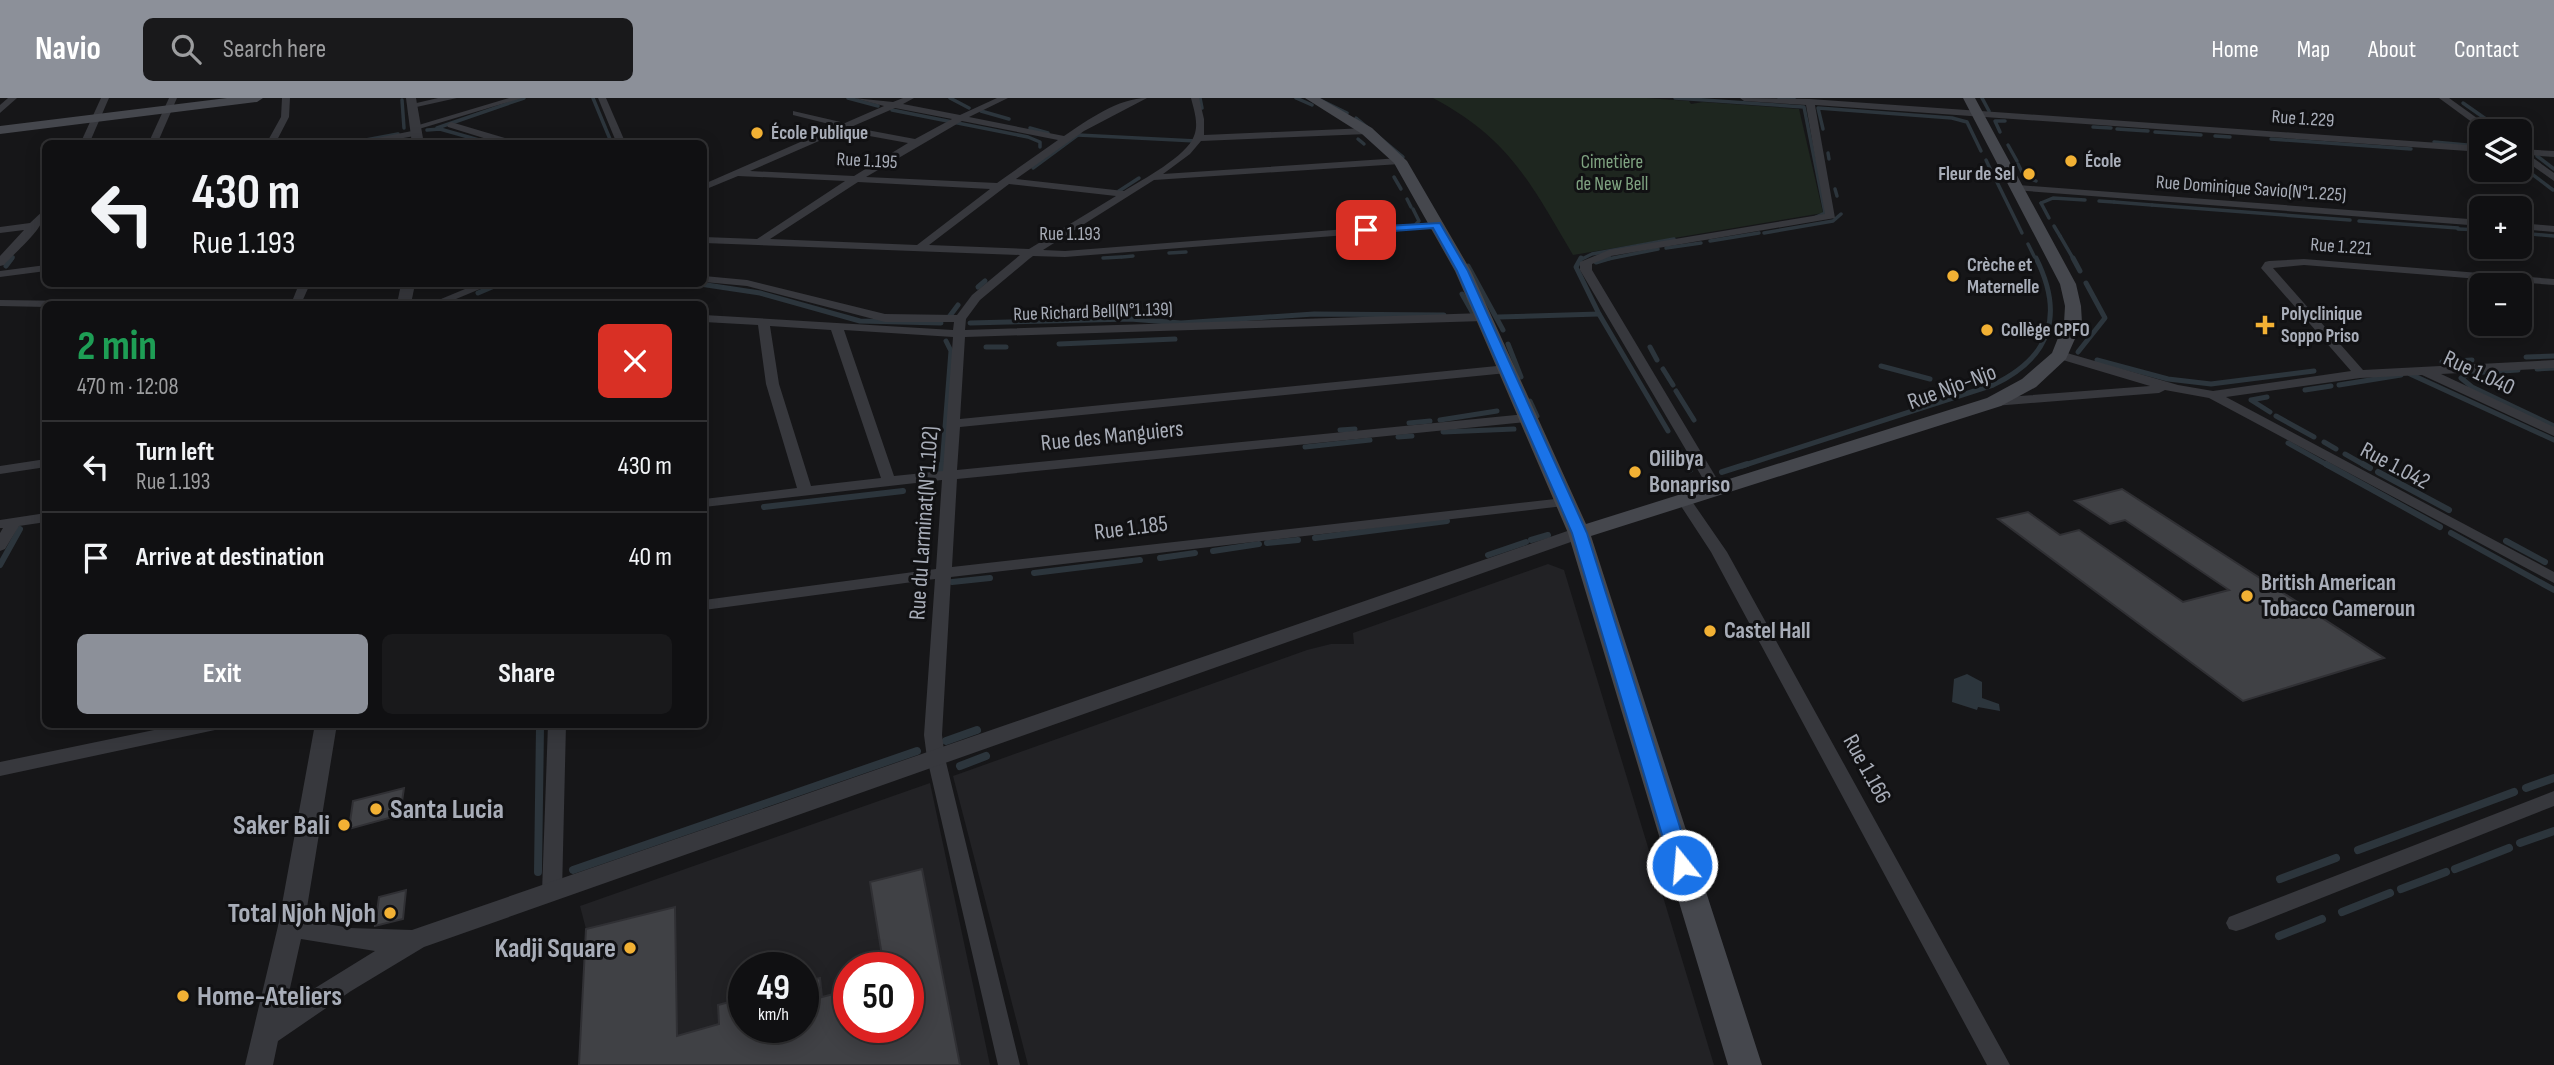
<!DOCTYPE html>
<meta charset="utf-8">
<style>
:root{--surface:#101012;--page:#19191b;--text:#f1f3f6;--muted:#9c9d9f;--line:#303032;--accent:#8c9099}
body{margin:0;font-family:"Sofia Sans Condensed",sans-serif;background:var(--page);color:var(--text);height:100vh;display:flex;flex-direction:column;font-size:26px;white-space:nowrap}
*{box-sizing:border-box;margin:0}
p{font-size:23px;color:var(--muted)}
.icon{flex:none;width:38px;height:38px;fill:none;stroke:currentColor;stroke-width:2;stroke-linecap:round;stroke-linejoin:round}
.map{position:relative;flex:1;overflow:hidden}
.side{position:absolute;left:42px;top:203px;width:665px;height:427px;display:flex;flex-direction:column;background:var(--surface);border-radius:10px;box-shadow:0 4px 18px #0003,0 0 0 2px var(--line)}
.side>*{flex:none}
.hud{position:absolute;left:42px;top:42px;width:665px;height:147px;border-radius:10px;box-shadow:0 4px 18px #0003,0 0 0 2px var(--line);background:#101012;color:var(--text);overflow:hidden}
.fabs{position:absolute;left:2469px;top:21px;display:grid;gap:14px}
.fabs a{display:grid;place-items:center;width:63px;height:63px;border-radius:10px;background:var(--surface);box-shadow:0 4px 18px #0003,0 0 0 2px var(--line);font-size:35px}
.speed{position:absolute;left:728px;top:854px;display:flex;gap:14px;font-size:35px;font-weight:700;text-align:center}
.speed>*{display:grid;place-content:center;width:91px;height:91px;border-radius:50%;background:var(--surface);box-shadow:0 4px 18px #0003,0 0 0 2px var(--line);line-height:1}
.speed small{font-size:18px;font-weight:400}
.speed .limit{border:10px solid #d22;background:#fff;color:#111}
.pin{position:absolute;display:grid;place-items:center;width:60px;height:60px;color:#fff;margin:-30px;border-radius:14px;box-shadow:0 4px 10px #0006}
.me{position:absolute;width:77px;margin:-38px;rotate:343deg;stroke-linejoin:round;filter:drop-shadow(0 0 5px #0008)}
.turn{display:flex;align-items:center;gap:24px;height:147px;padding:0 35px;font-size:32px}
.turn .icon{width:91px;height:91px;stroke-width:2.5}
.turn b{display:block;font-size:49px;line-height:60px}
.round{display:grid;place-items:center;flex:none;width:74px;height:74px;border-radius:10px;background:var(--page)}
.summary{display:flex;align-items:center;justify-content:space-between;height:119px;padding:0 35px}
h1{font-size:42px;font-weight:700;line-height:52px;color:#1e9e55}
.cta{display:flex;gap:14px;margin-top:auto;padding:14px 35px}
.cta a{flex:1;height:80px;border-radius:10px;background:var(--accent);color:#fff;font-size:28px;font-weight:700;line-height:80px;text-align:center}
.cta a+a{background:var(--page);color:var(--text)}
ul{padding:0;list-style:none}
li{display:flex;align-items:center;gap:21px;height:91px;padding:0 35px;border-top:2px solid var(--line)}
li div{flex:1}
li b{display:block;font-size:26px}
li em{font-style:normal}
header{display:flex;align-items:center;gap:42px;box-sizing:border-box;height:98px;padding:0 35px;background:var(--accent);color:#fff}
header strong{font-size:33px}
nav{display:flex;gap:38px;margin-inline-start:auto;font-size:24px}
.search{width:490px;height:63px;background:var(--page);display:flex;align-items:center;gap:18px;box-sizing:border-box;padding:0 24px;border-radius:10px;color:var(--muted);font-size:26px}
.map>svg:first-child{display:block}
</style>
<header>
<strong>Navio</strong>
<div class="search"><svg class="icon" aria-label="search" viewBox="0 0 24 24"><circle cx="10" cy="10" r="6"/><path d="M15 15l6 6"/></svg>Search here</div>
<nav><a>Home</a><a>Map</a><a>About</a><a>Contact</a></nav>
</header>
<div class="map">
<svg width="2554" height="967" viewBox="0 0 2554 967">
<rect width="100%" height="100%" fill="#161618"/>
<g fill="#222225" fill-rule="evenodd">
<path d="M1548,466L1564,472L1714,967H1028L953,678L1307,552L1331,546H1354L1353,535Z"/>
<path d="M930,685L990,967H579L586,831L580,808ZM744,870H803V929H744ZM849,870H908V929H849Z"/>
</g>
<path fill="#1e261f" d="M1433,0H1647L1689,3L1691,6L1703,4L1799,11L1823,115L1573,157C1531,86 1510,41 1433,0Z"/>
<path fill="#2c353c" d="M1967,576L1982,584V600L1999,606L2000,613L1978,609L1977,612L1952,604L1954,581Z"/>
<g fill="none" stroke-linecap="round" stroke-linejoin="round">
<g stroke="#2c353c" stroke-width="3.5">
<path d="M593,0L612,46"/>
<path d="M848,0L878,8"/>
<path d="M950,0L969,10"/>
<path d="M1200,0L1202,10"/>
<path d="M1296,0L1312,7"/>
<path d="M1316,0L1347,15"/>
<path d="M1675,0L1804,9L1825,115L1816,119"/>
<path d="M1779,0L1794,1"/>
<path d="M1982,0L1989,13"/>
<path d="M402,2L404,30"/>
<path d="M2463,5L2503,33"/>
<path d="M892,12L1028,39L1040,44V49"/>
<path d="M981,13L1009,21"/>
<path d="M1356,20L1403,59"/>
<path d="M2093,29L2111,30"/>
<path d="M437,30L524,0"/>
<path d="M1030,30L1048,35"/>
<path d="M1823,31L1818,10L1952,20L1967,24L1981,53"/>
<path d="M2117,31L2148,33"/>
<path d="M427,32L440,31L493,46"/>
<path d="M2000,34L1995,23H2005"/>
<path d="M2155,34L2201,37"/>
<path d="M1078,37L1196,43"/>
<path d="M2215,38L2230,39"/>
<path d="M1358,41L1364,46"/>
<path d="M2271,41L2411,51"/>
<path d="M626,43L627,46"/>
<path d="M2434,44L2467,47"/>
<path d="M344,46L398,36"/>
<path d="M2008,47L2017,63"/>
<path d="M1828,55L1829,61"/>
<path d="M2475,56H2482"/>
<path d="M2537,58L2554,71"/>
<path d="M1986,62L1994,79"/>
<path d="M2018,66L2024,78L2036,83"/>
<path d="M2520,67L2553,92"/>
<path d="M1033,70L1079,36"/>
<path d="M1994,78L2022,135"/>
<path d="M1394,79L1401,91"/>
<path d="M1835,91L1837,98"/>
<path d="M1119,93L1139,80"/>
<path d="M1407,101L1411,109"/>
<path d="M2099,103L2114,104"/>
<path d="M2114,104L2152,107"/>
<path d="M2041,105L2053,100L2085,102"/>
<path d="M2041,105L2049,120"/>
<path d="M2152,107L2350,122"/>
<path d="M1413,111L1419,123L1416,126"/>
<path d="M2359,123L2458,130"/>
<path d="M2054,128L2060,138"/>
<path d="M2458,131L2482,132"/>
<path d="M1764,135L1833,123L1841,116"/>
<path d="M2520,135L2554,138"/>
<path d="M2060,138L2074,162"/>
<path d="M1710,143L1759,135"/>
<path d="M2028,146L2036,162"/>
<path d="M1666,150L1701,145"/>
<path d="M1169,155L1186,154"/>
<path d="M1122,159L1133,158"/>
<path d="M1103,160L1121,159"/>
<path d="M11,162L13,159"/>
<path d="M1580,162L1592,156L1674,141"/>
<path d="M1603,162L1658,151"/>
</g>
<g stroke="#2c353c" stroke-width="5">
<path d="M1581,160L1576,169L1599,216L1668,333"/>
<path d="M2073,160L2080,173"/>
<path d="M1596,164L1609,160"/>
<path d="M6,168L12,160"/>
<path d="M1468,168L1503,232"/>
<path d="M700,186L760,195L860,223L941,225"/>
<path d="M978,189L985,183"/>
<path d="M478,195L499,186"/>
<path d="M1462,196L1475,219"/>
<path d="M949,219L958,207"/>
<path d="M1498,219L1599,216"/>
<path d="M970,225L1130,221L1181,225L1314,216L1444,217"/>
<path d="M1059,246L1175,241"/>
<path d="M1508,246L1521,279"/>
<path d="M986,249H1006"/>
<path d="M1650,249L1657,262"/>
<path d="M2078,254L2105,220L2086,185"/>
<path d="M2526,259L2554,258"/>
<path d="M2097,262L2168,281L2211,286L2314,273"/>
<path d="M2442,264L2472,262"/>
<path d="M1881,268L1930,281"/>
<path d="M1663,271L1673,287"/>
<path d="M2537,271L2554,270"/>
<path d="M2518,272L2470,275L2461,280L2472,289L2554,328"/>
<path d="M2410,276L2554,342"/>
<path d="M2339,287L2401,277"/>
<path d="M2305,292L2331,288"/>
<path d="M1676,293L1694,322"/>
<path d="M2267,299L2251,302L2270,314"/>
<path d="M1530,303L1537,318"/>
<path d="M2276,318L2314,339"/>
<path d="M1440,322L1497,313"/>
<path d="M1409,325L1430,323"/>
<path d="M1340,332L1355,331"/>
<path d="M1443,334L1514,331"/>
<path d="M1398,339L1412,338"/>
<path d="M2324,344L2336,351"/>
<path d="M2288,345L2329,368"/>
<path d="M1305,349L1370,342"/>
<path d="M1679,352L1688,368"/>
<path d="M2345,356L2366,368"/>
<path d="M942,368L951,253L946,243"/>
<path d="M1742,368L1993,287C2052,259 2064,216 2036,160"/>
</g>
<g stroke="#2c353c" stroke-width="6">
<path d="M1687,366L1690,372"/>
<path d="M2326,366L2440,429"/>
<path d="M2363,366L2370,370"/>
<path d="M1722,374L1747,366"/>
<path d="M2378,374L2449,412"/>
<path d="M941,375L942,366"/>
<path d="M764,409L903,393"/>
<path d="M2451,435L2554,492"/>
<path d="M1315,440L1447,423"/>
<path d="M1531,442L1548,437"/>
<path d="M2506,443L2545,464"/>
<path d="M1267,445L1298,442"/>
<path d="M1213,453L1259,446"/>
<path d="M1488,457L1526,444"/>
<path d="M1160,460L1195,455"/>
<path d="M0,467L20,431"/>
<path d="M1034,475L1140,462"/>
<path d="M952,484L990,480"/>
<path d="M540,631V626"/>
</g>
<g stroke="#2c353c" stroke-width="8">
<path d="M946,643L977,632"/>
<path d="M960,668L986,658"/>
<path d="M2526,690L2554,680"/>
<path d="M2520,745L2554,733"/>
<path d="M2358,752L2514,694"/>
<path d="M2455,771L2509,750"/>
<path d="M573,772L917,653"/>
<path d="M538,774L540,629"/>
<path d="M2280,781L2336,760"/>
<path d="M2401,791L2446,774"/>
<path d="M2342,814L2390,795"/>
<path d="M2279,838L2322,821"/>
</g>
</g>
<g fill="#404145" stroke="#303034" stroke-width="2">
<path d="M2122,391L2384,560L2243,603L1998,421L2028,414L2060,437L2079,432L2183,504L2229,492L2125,422L2110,426L2075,403Z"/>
<path d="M404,690L400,717L349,731L353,703Z"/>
<path d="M922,771L960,967H579L586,831L675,809L677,938L719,926L718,907L744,900V929H803V884L820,880L822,899L849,892V929H908V870H884L870,784Z"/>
<path d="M406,792L403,821L375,828L379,799Z"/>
</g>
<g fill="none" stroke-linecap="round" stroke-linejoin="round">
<g fill="#37383d" fill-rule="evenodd">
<path d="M8,0H17L0,15V7Z"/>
<path d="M101,0H109L89,46H80Z"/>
<path d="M169,0H177L157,46H148Z"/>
<path d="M282,0H290L289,19L275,46H266L281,19Z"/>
<path d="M438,0H457L412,10L408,7Z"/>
<path d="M509,0H522L419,31L412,29Z"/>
<path d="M598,0H606L626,46H617Z"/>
<path d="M854,0L893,4L903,0H914L903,6L960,17L997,0H1008L969,19L1064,38C1088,22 1118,0 1147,0L1084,33L1016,81L1124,93C1142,82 1187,58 1194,38C1199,26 1194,12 1191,0H1199L1204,21V37L1367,30L1372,33L1367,36L1201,43L1190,56L1163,76L1400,60L1405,63L1400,66L1154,82L1043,152L1065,153L1436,124L1441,127L1436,130L1065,159L1033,158L1029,161L980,202L966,221L965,232L1484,215L1490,219L1484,223L965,239L960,321L1507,267L1513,271L1507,275L960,329L957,372L1526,316L1533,320L1526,324L957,381L952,469L1564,400L1571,404L1564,408L951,479L942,637L945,660L1020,967H998L927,660L924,637L935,481L704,512V502L936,471L942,382L704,409V401L797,390L766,286L758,227L704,224V217L953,232L954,224H885L747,188L704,184V178L747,182L885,216L957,217L972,197L1020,157L704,145V139L757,141L845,83L738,78L704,92V86L837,28L793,17V13L845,25L884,8ZM895,10L952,21L915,41L851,29ZM962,23L1058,42L997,85L866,79ZM842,33L908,45L854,78L750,73ZM858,84L990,91L917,147L770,141ZM1009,86L1116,98L1029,151L929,147ZM770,228L831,232L881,380L811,388L779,286ZM844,232L953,239L943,373L894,378Z"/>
<path d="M1740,0L1810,1L2482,48V54L1815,7L1835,120L1611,158L1592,166V172L1723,391L1716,395L1709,391L1580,172V164L1609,152L1825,116L1806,7L1744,3Z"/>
<path d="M2439,0H2449L2495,33H2484Z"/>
<path d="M451,24L518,44L519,46H503L448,29L447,27Z"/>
<path d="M417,32L420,33V37L371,46H347Z"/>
<path d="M2520,51L2554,53V59L2529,57L2554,75V83L2520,59Z"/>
<path d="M2018,87L2482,122V128L2014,92L2013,90Z"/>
<path d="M46,110C46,130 18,151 4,167L0,168V158L24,132L0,135V129L30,125Z"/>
<path d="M2520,125L2554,128V134L2520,131Z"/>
<path d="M2304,161L2554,181V187L2304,167L2273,170L2363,272L2554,262V270L2441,276L2554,329V338L2422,277L2360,280L2226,299L2554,474V485L2209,300L2165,292L2159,295L1994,308L1987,304L1994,300L2150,288L2056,260V254L2060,253L2178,287L2213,293L2351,273L2261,170L2265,164L2269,163Z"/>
<path d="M46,167V173L0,179V173Z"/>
<path d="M299,186H310L301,206H291Z"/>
<path d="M477,186H492L444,206H429Z"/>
<path d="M0,202L74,203L80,206H46V209L0,208Z"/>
<path d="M46,361V369L0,376V368Z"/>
<path d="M1684,398L1689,399L1727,454L2010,967H1987L1711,454L1677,402Z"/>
<path d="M46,415V424L19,428L5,451L0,453V435L3,430H0V422Z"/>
<path d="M183,626H224L215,632L0,678V664Z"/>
<path d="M548,626H566L562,794L559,800L552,802L545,800L542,794Z"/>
<path d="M2554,693V708L2243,831L2236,833L2229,831L2226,825L2229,819Z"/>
</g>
<g fill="#37383d" fill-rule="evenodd">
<path d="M406,0H416L424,46H412Z"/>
<path d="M401,186H415L411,206H397Z"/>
<path d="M1579,429L1585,431L1588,435L1585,439L424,849L351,893L278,943L273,967H245L278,828L315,626H337L305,822L350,830L412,832ZM301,841L375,853L286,908Z"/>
</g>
<g fill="#45474d" fill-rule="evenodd">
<path d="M227,0H263L257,4L0,36V28Z"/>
<path d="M1305,0H1320L1372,30L1407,63L1471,173L1586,426L1987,300L2022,281L2052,255L2064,225L2065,208L2060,186L1963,0H1975L2076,186L2081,208L2082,225L2066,261L2036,289L2001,308L1591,438L1762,967H1728L1568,435L1475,219L1455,173L1394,65L1362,36Z"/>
</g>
</g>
<path fill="#1a73e8" stroke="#114b97" stroke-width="2" d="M1440,125L1468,173L1587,435L1692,767L1689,773H1674L1671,767L1572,435L1457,173L1433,130L1366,135L1360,132L1366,129Z"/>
<g fill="#f2b134" stroke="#111113" stroke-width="2.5">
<circle cx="757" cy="35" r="7"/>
<circle cx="2071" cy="63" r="7"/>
<circle cx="2029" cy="76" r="7"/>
<circle cx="1953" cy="178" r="7"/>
<path d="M2261.5 216.5h7v7h7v7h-7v7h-7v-7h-7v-7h7z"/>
<circle cx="1987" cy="232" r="7"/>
<circle cx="1635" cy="374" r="7"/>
<circle cx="2247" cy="498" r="7"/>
<circle cx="1710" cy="533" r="7"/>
<circle cx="376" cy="711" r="7"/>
<circle cx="344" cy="727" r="7"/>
<circle cx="390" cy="815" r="7"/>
<circle cx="630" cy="850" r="7"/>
<circle cx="183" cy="898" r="7"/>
</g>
<g text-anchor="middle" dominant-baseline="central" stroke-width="6" stroke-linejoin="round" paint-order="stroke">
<g font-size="19" fill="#a8adb8" stroke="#111113">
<text transform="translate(2303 21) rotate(4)">Rue 1.229</text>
<text transform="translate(867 63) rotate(3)">Rue 1.195</text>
<text transform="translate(2251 91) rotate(4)">Rue Dominique Savio(N°1.225)</text>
<text x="1070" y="136">Rue 1.193</text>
<text transform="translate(2341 149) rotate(4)">Rue 1.221</text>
<text transform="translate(1093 214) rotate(-2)">Rue Richard Bell(N°1.139)</text>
</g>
<g font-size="19" font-weight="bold" fill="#a8adb8" stroke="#111113" text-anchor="start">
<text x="771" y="35">École Publique</text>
<text x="2085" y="63">École</text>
<text x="2015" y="76" text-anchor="end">Fleur de Sel</text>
<text x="1967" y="167">Crèche et<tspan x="1967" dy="22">Maternelle</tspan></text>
<text x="2281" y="216">Polyclinique<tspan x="2281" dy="22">Soppo Priso</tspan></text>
<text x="2001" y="232">Collège CPFO</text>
</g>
<g font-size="19" fill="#7fa381" stroke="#111113">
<text x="1612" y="64">Cimetière<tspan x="1612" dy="22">de New Bell</tspan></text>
</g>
<g font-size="23" fill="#a8adb8" stroke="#111113">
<text transform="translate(2479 275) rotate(25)">Rue 1.040</text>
<text transform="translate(1952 289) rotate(-20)">Rue Njo-Njo</text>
<text transform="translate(1112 338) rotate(-6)">Rue des Manguiers</text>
<text transform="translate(2395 368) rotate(28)">Rue 1.042</text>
<text transform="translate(924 425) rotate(-86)">Rue du Larminat(N°1.102)</text>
<text transform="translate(1131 430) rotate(-7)">Rue 1.185</text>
<text transform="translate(1867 671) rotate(61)">Rue 1.166</text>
</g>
<g font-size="23" font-weight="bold" fill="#a8adb8" stroke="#111113" text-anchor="start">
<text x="1649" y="361">Oilibya<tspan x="1649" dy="26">Bonapriso</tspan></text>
<text x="2261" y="485">British American<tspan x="2261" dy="26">Tobacco Cameroun</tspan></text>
<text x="1724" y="533">Castel Hall</text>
</g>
<g font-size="28" font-weight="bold" fill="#a8adb8" stroke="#111113" text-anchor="end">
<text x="390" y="711" text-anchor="start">Santa Lucia</text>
<text x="330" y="727">Saker Bali</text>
<text x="376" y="815">Total Njoh Njoh</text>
<text x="616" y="850">Kadji Square</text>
<text x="197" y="898" text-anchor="start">Home-Ateliers</text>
</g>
</g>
</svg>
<div class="fabs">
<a><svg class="icon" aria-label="layers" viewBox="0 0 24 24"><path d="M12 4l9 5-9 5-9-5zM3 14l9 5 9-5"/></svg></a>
<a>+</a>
<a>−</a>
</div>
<div class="speed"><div>49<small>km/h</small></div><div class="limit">50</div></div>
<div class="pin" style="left:1366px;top:132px;background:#d93025"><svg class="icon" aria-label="arrive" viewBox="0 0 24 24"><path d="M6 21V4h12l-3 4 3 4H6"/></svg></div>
<svg class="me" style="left:1682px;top:767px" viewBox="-20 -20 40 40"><circle r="17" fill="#1a73e8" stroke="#fff" stroke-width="3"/><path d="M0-11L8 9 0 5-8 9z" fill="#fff"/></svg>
<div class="hud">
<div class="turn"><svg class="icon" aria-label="left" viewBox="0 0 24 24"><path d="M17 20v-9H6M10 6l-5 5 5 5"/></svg><div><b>430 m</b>Rue 1.193</div></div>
</div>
<section class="side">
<div class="summary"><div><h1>2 min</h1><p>470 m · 12:08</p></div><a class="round" style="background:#d93025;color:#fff"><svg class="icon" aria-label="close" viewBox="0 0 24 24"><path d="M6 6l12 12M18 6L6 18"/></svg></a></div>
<ul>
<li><svg class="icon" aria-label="left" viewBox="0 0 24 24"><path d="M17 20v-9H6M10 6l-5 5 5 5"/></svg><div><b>Turn left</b><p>Rue 1.193</p></div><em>430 m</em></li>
<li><svg class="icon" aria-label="arrive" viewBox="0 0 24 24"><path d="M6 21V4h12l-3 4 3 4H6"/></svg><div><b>Arrive at destination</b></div><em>40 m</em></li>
</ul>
<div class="cta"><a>Exit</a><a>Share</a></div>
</section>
</div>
